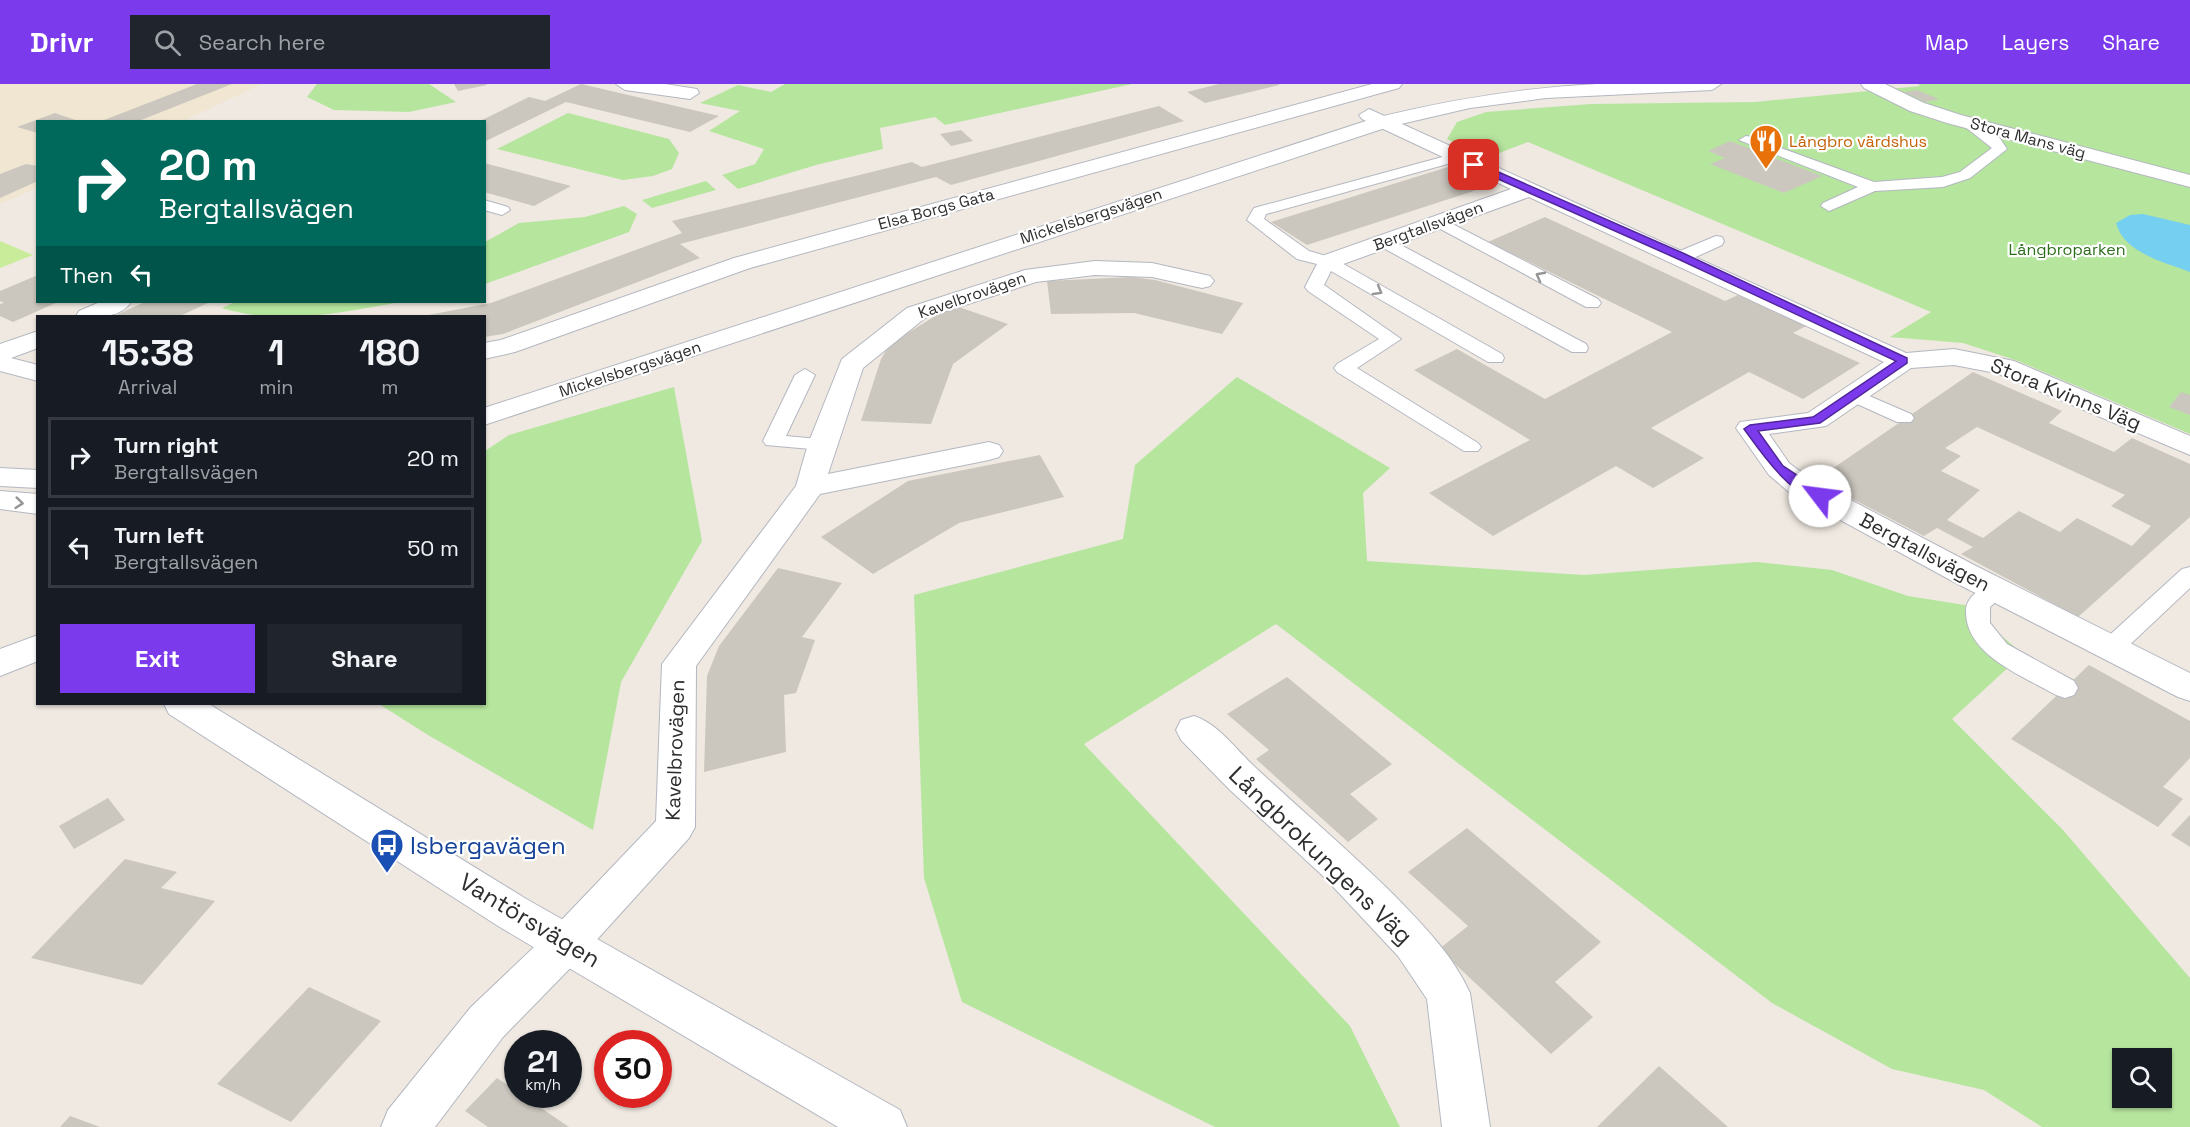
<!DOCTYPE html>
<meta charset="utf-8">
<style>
:root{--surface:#171b24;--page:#20242c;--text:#f1f3f6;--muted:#9ea1a6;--line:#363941;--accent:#7c3aed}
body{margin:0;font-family:"Space Grotesk",sans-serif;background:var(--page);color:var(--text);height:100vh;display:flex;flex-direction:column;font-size:22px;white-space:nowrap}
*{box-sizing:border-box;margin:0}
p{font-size:20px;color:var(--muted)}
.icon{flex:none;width:33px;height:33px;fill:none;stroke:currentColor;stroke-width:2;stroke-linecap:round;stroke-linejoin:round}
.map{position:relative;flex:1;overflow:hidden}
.panel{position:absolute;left:36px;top:231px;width:450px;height:390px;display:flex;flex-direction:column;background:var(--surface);border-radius:0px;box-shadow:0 2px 4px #0004}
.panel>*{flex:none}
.hud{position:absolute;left:36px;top:36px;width:450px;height:183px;border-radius:0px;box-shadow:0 2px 4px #0004;background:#00695c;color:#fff;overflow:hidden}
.controls{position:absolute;left:2112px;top:964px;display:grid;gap:12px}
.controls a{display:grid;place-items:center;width:60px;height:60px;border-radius:0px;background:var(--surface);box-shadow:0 2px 4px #0004;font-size:30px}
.speed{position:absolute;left:504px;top:946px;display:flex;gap:12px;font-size:30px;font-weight:700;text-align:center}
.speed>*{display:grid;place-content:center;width:78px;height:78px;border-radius:50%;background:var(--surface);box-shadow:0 2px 4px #0004;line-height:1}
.speed small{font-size:15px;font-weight:400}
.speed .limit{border:9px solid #d22;background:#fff;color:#111}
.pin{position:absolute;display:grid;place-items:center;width:51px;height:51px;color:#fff;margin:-26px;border-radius:12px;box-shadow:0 3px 9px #0006}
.me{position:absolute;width:66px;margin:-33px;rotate:300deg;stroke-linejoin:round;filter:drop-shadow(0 0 4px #0008)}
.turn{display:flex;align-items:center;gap:21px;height:126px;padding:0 24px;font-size:27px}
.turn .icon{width:78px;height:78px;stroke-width:2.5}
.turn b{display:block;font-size:42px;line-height:51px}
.then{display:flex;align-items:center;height:57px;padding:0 24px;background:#0003;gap:12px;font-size:22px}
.eta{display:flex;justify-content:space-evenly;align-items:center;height:102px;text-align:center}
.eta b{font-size:36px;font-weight:700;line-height:42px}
.action{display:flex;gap:12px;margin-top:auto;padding:12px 24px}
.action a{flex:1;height:69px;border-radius:0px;background:var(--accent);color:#fff;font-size:24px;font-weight:700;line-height:69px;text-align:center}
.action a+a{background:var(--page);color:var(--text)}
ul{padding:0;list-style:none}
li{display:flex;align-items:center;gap:18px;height:81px;margin:0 12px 9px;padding:0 12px;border:3px solid var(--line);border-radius:0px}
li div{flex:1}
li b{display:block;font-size:22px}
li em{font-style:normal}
header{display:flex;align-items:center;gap:36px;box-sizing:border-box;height:84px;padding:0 30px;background:var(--accent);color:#fff}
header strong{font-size:28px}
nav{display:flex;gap:33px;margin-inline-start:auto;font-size:21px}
.search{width:420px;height:54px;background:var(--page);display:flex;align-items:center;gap:15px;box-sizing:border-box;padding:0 21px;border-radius:0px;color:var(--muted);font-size:22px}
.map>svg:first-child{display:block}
</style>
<header>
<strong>Drivr</strong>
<div class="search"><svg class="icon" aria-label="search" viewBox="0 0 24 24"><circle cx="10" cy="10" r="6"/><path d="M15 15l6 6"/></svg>Search here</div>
<nav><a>Map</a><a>Layers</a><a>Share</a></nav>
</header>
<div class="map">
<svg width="2190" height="1043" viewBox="0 0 2190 1043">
<rect width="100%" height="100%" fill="#efe9e1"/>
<path fill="#f0e6d1" d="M0,0H262L183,37L38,38L37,104L0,120Z"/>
<g fill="#b6e59e" fill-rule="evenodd">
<path d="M317,0H429L456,18L409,28L334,26L307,13Z"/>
<path d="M785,0H1132L945,41L935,33L880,44L883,65L816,81L738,105L722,91L755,80L764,65L709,47L740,27L700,19L738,1L771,8Z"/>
<path d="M1918,0H2190V350L2018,277L1963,259L1890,253L1931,228L1528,58L1486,74L1447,55L1457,38L1486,28L1591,20L1755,18L1920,2Z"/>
<path d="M568,29L669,55L679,69L672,85L653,92L623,96L497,65Z"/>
<path d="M706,97L716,106L652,124L642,116Z"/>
<path d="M624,122L637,130L629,148L485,200V158L519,139L585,133Z"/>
<path d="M235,218H400C340,229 281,242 222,224Z"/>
<path d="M1237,293L1390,384L1363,409L1367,477L1584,491L1757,478L1832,486L1908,512L1965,521L2023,570L1952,635L2063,746L2190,894V1043H2042L1984,1006L1892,985L1772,919L1276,540L1084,660L1350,942L1400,1043H1215L962,918L924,794L914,511L1123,455L1135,381ZM2122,975H2162V1014H2122Z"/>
<path d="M674,303L702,457L621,598L593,746L428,651L379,620H484L485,367L509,351Z"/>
</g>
<path fill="#c9ec9a" d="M0,157L33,171L0,184Z"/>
<path fill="#75cff0" d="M2143,130L2190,141V188C2164,178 2124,169 2116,139L2130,131Z"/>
<g fill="#cbc7bf" fill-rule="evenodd">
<path d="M197,0H232L136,38H99Z"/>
<path d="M454,0H486L487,1L458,7Z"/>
<path d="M581,0L719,32L690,48L566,18L484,58V38H478L529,13L545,17Z"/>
<path d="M1219,0H1279V1L1205,19L1187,8Z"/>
<path d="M1917,6L1939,15L1926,18L1904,8Z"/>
<path d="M1159,22L1184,37L951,101L936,93L680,160L700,174L503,250L484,253V232H423L491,219L682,149L672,137L912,78L922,83Z"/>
<path d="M55,29L81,38H38V49L17,43Z"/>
<path d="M961,46L973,57L951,62L940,50Z"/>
<path d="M1730,57L1822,92L1784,109L1710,80L1725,74L1708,67Z"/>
<path d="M484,79L571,102L534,122L484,108Z"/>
<path d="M26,80L38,82V97L0,114V90Z"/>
<path d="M1451,82L1489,102L1307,161L1271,138Z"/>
<path d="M1545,133L1725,217L1738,211L1806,242L1793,249L1860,279L1803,315L1749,288L1651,344L1704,374L1653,404L1616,382L1493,452L1429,409L1530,356L1414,286L1457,265L1545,315L1672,248L1488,158Z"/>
<path d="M38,191V218H58L13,238L0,232V220L4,219L0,217V207Z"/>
<path d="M1132,193L1155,196L1243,219L1222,250L1134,229L1051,230L1047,197Z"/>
<path d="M145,218H210L180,232H114Z"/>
<path d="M953,221L1008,240L953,280L931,340L861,337L881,275L890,260Z"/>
<path d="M1973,288L2062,327L2049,339L2114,368L2132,354L2190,380V433L2078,533L1961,470L1973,463L1937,444L1924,452L1816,396ZM1977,343L2125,411L2111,422L2151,442L2132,462L2077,434L2060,448L2019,427L1983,454L1947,436L1980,406L1941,387L1961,372L1945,364Z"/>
<path d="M2181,308L2190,311V331L2169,323Z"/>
<path d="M1040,371L1064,413L959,439L873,490L821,453L908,397Z"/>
<path d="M778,484L842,499L802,553L815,556L796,609L784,611L786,668L704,688L707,592L719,562Z"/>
<path d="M2089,581L2190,637V674L2163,703L2183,715L2158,743L2011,655Z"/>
<path d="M1287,593L1392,680L1350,710L1378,735L1348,758L1256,675L1269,666L1227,630Z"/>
<path d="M108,714L125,736L74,765L59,742Z"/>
<path d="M2190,731V763L2171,751Z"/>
<path d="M1467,744L1601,858L1555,898L1593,933L1551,970L1439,865L1468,842L1408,788Z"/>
<path d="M125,775L177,788L161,804L215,817L142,901L31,874Z"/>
<path d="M309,903L381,937L291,1038L217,1000Z"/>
<path d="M1659,982L1728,1043H1597Z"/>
<path d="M497,994L518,1008V1011H522L569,1043H488L465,1027Z"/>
<path d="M70,1032L100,1043H60Z"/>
</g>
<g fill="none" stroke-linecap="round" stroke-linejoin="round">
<g stroke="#b4b7c1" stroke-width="2">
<g id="lane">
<path d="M1969,35L1999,53L2007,65L1970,94L1943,103L1875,107L1829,127L1821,122L1823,119L1858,103L1739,56L1746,52L1751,53L1874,98L1942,93L1960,88L1992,64L1964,42L1962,39Z"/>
<path d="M1457,69L1462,70L1464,73L1462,76L1266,130L1264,135L1309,167L1333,174L1502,270L1504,274L1502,278H1488L1331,187L1324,201L1401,255L1357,284L1478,359L1481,363L1478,367H1464L1337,288L1334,284L1337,280L1379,255L1308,207L1305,203L1317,180L1297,175L1247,136L1254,124Z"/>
<path d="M484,116L508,123L510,126L502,131L484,126Z"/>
<path d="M1439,133L1598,215L1601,219L1598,223H1586L1433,141L1431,138Z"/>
<path d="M1384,152L1586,260L1588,264L1586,268H1572L1378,161L1376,157L1378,153Z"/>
<path d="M1716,152L1722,153L1724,157L1722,161L1687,177L1681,178L1673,173L1675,169Z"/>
<path d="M805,285L815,291L786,352L829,356L832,360L829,364L822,366L766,361L763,357L795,291Z"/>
<path d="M1853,305L1911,330L1914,334L1911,338H1897L1846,315L1843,311Z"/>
<path d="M2190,483V504L2121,569L2112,572L2103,569L2100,563L2103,557L2182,485Z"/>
<path d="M1997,498L2005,500L2009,506L1990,523V539L2007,560L2074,597L2078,604L2074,611L2065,614L2056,611C2023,592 1965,571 1966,527C1966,512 1983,502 1997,498Z"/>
</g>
</g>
<g stroke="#b4b7c1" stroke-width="2">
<g id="street">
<path d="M616,0H665L697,5L699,9L690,15L625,6Z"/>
<path d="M1372,0H1402L1399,4L750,184L515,268L484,275V259L501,256L734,174Z"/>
<path d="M1861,0H1885L1924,19L1961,31L2190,91V103L1947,39L1910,27L1864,4Z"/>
<path d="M1369,25L1906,269L1954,265L2014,277L2190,352V371L1996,289L1954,281L1911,284L1826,342L1769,350L1789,379L1809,394L1976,482L2190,589V617L2178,613L1954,498L1789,408L1769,391L1736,344L1740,338L1808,329L1884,278L1529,113L1335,183H1319L1315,178L1319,173L1511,105L1362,35L1359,31Z"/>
<path d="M1095,177L1152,179L1210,192L1214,197L1210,202L1202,204L1152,193L1095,191L1036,198L925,234L863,284L828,390L989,358L999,361L1003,367L999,373L989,376L820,410L696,582L695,743L689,754L582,872L503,953L435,1043H381L388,1026L471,923L552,846L656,737L662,580L796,402L808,360L842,275L907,224L1025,186Z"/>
<path d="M100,218H131C120,235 93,234 76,232L79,227Z"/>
<path d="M38,247V264L11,274L38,281V297L0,287V260Z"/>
<path d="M1194,632C1219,640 1237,667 1256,684C1302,727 1350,767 1395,812C1423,841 1453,871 1470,909L1490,1043H1442L1427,915L1398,872L1323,792L1230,706L1181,656L1176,646L1181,636Z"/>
</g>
</g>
<g stroke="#b4b7c1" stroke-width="2">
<g id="secondary">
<path d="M1597,0H1721L1712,6L1546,14L1470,24L1388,43L484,341V324L1375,34C1449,16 1521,4 1597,0Z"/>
<path d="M0,384L38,386V404L0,402Z"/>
<path d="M0,407L38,410V430L0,425Z"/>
<path d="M38,551V577L0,592V565Z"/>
<path d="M164,620H209L528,816L900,1026L907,1043H838L498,842L169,630Z"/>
</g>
</g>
<use href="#lane" fill="#fff" fill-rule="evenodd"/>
<use href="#street" fill="#fff" fill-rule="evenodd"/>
<use href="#secondary" fill="#fff" fill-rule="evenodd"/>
</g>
<defs><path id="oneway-chevron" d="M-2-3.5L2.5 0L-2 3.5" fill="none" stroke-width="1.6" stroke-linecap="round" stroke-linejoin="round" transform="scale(1.5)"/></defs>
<g stroke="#969696">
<use href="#oneway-chevron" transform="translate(1540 192) rotate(-152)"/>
<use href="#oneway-chevron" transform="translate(1378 207) rotate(30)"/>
<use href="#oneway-chevron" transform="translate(19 419) rotate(6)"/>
</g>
<path fill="#7c3aed" stroke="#51269a" stroke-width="1.5" d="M1471,79H1478L1685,170L1907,274V279L1820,339L1758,347L1783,382L1824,409V415C1796,421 1758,364 1744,345L1750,341L1813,333L1896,277L1678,175L1471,83Z"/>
<defs>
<g id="restaurant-pin" transform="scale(1.725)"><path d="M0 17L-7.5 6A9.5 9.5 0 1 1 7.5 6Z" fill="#e8710a" stroke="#fff"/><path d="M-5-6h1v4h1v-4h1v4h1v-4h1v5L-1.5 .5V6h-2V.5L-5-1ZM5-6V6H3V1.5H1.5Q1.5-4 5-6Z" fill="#fff"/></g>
<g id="bus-pin" transform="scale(1.725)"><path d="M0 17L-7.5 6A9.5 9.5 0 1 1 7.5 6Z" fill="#1a4fb4" stroke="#fff"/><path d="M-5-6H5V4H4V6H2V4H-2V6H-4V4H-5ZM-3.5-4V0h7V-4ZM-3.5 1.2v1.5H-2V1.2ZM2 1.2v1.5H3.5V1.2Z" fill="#fff"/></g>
</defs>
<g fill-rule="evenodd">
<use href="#restaurant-pin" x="1766" y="57"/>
<use href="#bus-pin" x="387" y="761"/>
</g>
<g text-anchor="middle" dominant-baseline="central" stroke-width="4.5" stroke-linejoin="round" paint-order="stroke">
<g font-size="16" fill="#2e2e2e" stroke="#fff">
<text transform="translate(2028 54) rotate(15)">Stora Mans väg</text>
<text transform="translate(936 125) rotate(-15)">Elsa Borgs Gata</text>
<text transform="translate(1091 132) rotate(-18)">Mickelsbergsvägen</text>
<text transform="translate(1428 142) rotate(-20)">Bergtallsvägen</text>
<text transform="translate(972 211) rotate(-19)">Kavelbrovägen</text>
<text transform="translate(630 285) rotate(-18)">Mickelsbergsvägen</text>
</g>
<g font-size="16" fill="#c56008" stroke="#fff" text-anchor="start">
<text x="1789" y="57">Långbro värdshus</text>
</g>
<g font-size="16" fill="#2c6e1b" stroke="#fff">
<text x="2067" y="165">Långbroparken</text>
</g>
<g font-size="20" fill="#2e2e2e" stroke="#fff">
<text transform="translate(2066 310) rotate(22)">Stora Kvinns Väg</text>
<text transform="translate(1925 468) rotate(28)">Bergtallsvägen</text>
<text transform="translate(675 666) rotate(-88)">Kavelbrovägen</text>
</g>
<g font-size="24" fill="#164399" stroke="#fff" text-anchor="start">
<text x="410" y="761">Isbergavägen</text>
</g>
<g font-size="24" fill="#2e2e2e" stroke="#fff">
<text transform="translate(1321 771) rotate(44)">Långbrokungens Väg</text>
<text transform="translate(530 836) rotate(31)">Vantörsvägen</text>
</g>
</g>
</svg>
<div class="controls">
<a><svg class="icon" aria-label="search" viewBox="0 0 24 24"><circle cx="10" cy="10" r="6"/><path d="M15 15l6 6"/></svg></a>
</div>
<div class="speed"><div>21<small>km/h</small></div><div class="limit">30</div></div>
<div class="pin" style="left:1474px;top:81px;background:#d93025"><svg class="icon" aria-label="arrive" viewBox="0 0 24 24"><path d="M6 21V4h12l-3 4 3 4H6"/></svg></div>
<svg class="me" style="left:1820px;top:412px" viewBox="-20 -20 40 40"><circle r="19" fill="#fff"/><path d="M0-13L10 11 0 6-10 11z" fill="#7c3aed"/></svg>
<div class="hud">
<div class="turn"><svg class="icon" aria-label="right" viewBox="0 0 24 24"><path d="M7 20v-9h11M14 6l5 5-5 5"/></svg><div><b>20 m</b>Bergtallsvägen</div></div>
<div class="then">Then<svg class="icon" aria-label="left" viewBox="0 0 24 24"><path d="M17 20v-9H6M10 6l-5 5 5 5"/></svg></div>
</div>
<section class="panel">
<div class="eta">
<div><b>15:38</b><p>Arrival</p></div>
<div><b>1</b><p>min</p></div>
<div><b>180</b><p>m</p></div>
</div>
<ul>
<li><svg class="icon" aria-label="right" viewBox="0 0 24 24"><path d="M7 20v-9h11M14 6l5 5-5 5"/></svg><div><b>Turn right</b><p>Bergtallsvägen</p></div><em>20 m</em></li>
<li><svg class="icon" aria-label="left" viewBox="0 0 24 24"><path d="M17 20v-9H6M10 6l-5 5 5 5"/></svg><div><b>Turn left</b><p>Bergtallsvägen</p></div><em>50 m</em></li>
</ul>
<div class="action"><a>Exit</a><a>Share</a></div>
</section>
</div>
